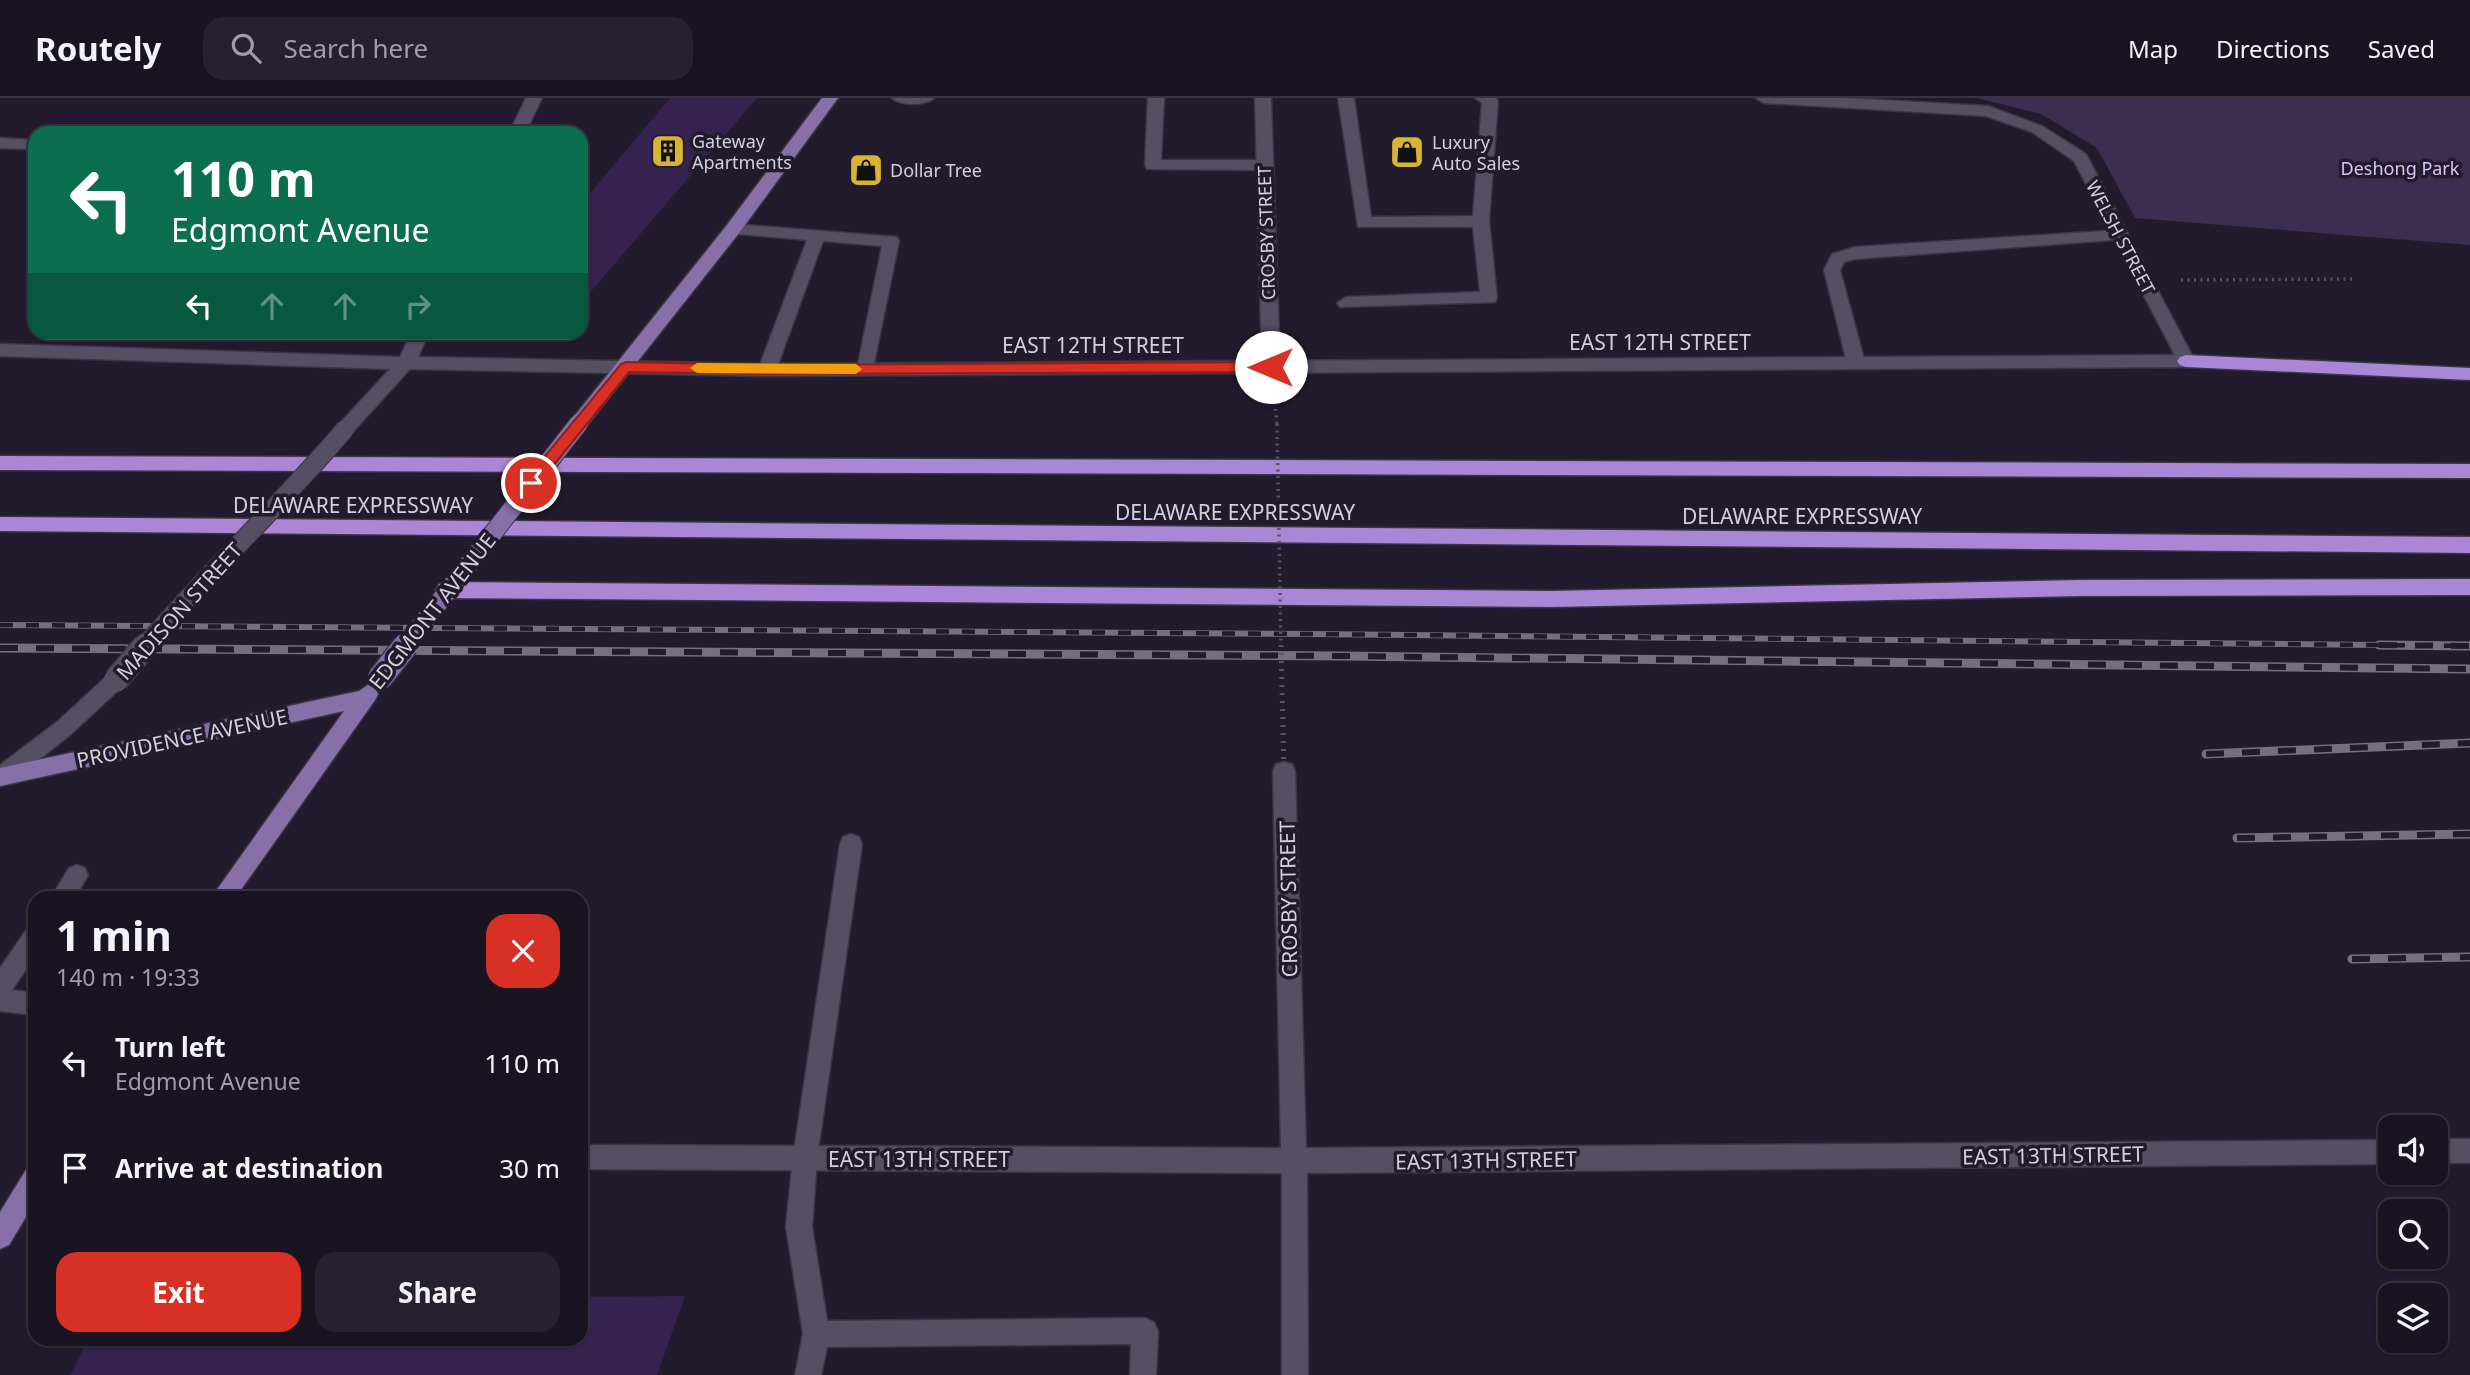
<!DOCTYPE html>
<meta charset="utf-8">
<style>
:root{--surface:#1a1422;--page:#27212f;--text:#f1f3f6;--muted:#9f9ea5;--line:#383340;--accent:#d93025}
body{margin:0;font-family:"Noto Sans",sans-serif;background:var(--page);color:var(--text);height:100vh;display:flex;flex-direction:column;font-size:26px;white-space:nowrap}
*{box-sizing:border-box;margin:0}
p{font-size:23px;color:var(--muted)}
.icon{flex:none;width:38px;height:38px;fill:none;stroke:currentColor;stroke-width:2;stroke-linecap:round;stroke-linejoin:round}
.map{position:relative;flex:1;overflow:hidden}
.drawer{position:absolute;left:28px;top:793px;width:560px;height:455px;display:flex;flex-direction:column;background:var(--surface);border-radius:21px;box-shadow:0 2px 5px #0004,0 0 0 2px var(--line)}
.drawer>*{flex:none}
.hud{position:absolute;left:28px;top:28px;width:560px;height:214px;border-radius:21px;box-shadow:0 2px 5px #0004,0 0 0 2px var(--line);background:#0b6e4f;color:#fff;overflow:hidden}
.fabs{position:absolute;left:2378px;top:1017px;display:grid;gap:14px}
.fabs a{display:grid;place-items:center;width:70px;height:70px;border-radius:14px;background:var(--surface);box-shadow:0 2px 5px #0004,0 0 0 2px var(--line);font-size:35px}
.pin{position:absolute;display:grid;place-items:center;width:60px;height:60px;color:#fff;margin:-30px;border:4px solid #fff;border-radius:50%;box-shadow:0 2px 7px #0007}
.me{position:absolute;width:77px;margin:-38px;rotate:270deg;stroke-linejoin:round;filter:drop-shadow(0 0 5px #0008)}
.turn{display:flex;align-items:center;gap:24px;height:147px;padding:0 28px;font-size:32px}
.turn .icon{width:91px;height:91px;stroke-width:2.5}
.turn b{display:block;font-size:49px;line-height:60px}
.lanes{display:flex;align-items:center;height:66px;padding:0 28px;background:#0003;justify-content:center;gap:35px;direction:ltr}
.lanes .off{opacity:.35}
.round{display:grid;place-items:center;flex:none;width:74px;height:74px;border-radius:21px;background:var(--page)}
.summary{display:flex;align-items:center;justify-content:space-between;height:119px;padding:0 28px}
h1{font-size:42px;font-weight:700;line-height:52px}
.cta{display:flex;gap:14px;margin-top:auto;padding:14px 28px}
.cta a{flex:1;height:80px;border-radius:21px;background:var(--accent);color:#fff;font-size:28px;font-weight:700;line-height:80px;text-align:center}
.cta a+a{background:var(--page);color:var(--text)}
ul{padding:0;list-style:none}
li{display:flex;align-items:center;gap:21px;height:105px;padding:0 28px}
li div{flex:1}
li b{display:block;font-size:26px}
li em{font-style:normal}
header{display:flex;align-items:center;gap:42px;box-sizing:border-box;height:98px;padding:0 35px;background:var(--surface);border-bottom:2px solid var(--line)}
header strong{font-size:33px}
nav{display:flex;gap:38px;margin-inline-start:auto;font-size:24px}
.search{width:490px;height:63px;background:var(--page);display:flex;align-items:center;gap:18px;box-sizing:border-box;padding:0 24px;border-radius:21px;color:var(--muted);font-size:26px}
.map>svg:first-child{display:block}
</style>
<header>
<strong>Routely</strong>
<div class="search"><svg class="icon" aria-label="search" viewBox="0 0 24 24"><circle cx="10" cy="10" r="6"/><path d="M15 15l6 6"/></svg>Search here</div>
<nav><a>Map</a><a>Directions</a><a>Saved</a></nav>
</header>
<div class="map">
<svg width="2470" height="1277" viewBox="0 0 2470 1277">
<rect width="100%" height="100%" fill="#221b2d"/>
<path fill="#3c2e50" d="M1977,0H2470V147L2135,120L2097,50L2041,16Z"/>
<g fill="#36224f">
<path d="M670,0H757L581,205V106Z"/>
<path d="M685,1198L657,1277H70L89,1241H581V1199Z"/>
</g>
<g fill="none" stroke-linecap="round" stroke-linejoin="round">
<g stroke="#3c3545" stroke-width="3">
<g id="lane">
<path d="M892,0H934C925,8 901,8 892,0Z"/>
<path d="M1148,0H1164L1161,62H1263L1271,67L1263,72L1147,71L1145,67Z"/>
<path d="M1338,0H1354L1371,119L1473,118L1482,5L1475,0H1496L1498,3L1489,123L1497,200L1495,204L1340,209L1337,205L1346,199L1480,194L1473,129H1358Z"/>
<path d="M0,40L34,42L35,47L28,51L0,50Z"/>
<path d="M733,126L897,139L899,143L872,275H860L857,271L882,148L823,143L776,272L773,276H761L758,272L807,142L727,135L725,131L727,127Z"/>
<path d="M2120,132L2128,137L2126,141L1855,161L1844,164L1840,172L1865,265L1862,269H1850L1847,265L1824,172L1832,156L1855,149Z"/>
<path d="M851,736L859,739L862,746L817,1060L812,1129L827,1223L1145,1220L1154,1224L1158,1233L1156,1277H1130L1131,1246L827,1249L821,1277H795L803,1236L786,1129L793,1060L840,746L843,739Z"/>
<path d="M77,767L85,770L88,777L75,800H51L69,770Z"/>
<path d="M35,828V858L12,892L35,895V917L0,913V870L27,831Z"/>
</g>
</g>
<g stroke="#3c3545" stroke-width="3">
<g id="street">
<path d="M1255,0H1271L1280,269L1277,273H1265L1262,269Z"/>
<path d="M1756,0H1845L1988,8L2042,28L2086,56L2195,263L2192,267H2180L2074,63L2032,34L1986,18L1764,5Z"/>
<path d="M1284,664L1292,666L1295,673L1306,1050L2390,1042V1066L1307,1075L1308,1277H1282V1075L581,1071V1047L1281,1050L1273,673L1276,666Z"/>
<rect x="2436" y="1041" width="34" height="24"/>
</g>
</g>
<g stroke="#3c3545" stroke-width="3">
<g id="secondary">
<path d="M526,0H542L525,35H509Z"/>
<path d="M412,234H429L418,259L767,266L2186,257L2192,259L2195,263L2192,267L2186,269L767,278L410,271L351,336H339L336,331L339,326L390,271L0,258V246L400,259Z"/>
<path d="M116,573L123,576L126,582L123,588L71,636L9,686L0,688V667L57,624L109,576Z"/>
</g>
</g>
<g stroke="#3c3545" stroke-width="3">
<g id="primary">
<path d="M822,0H838L739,135L585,330H573L570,325L573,320L727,127Z"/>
<path d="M368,587L375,590L378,596L375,602L235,800H211L344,613L0,688V670L359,593Z"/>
<path d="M35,1068V1104L9,1147L0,1151V1114L26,1072Z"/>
</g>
</g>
<g stroke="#3c3545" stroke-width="3">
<g id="highway">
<path d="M2186,257L2470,270V282L2186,269L2180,267L2177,263L2180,259Z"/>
<path d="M0,358L2470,366V380L0,372Z"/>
<path d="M0,419L2470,439V455L0,433Z"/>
<path d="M2470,481V497L2081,498L1551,509L446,500L439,498L436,492L439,486L446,484L1551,493L2081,482Z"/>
</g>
</g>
<g stroke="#595263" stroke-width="3.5" stroke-dasharray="2 4.5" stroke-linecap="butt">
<path d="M2181,182L2353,181"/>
<path d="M1274,298L1277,326"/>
</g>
<use href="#lane" fill="#564e63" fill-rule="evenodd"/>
<use href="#street" fill="#564e63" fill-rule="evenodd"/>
<use href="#secondary" fill="#564e63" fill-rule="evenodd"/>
<use href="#primary" fill="#8770a8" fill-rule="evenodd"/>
<use href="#highway" fill="#a887d6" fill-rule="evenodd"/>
<g stroke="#756f7f" stroke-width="6">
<path id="rail-far1" d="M0,527L1313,536L2470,548"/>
</g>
<g stroke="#756f7f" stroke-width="9">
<g id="rail">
<path d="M2379,547L2470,548"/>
<path d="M0,550L1341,558L2470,571"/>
<path d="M2206,656L2470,645"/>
<path d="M2237,740L2470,736"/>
<path d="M2352,861L2470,859"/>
</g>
</g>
<use href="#rail-far1" stroke="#221b2d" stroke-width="4.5" stroke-dasharray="13" stroke-linecap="butt"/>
<use href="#rail" stroke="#221b2d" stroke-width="6" stroke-dasharray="18" stroke-linecap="butt"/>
<g stroke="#3c3545" stroke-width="20" stroke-linecap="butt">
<path id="secondary-bridge-far1" d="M144,549C208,474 281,407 345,331"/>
</g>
<g stroke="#3c3545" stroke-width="27" stroke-linecap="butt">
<path id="secondary-bridge" d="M116,582L146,547"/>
</g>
<g stroke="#3c3545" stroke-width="20" stroke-linecap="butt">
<path id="primary-bridge-far1" d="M404,549L579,325"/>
</g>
<g stroke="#3c3545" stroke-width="27" stroke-linecap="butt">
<path id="primary-bridge" d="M380,580L406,547"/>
</g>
<path stroke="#595263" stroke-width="3.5" stroke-dasharray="2 4.5" stroke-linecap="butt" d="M1277,326L1281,549"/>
<path stroke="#595263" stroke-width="5" stroke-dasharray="2 6" stroke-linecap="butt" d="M1281,547L1284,673"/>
<use href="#secondary-bridge-far1" stroke="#564e63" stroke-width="18"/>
<use href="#secondary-bridge" stroke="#564e63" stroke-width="24"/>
<use href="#primary-bridge-far1" stroke="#8770a8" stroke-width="18"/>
<use href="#primary-bridge" stroke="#8770a8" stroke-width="24"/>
</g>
<path fill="#d93025" stroke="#8d1f18" stroke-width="2" d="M626,264L767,267L1271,264L1278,269L1271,274L767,276L629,274L536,389H526V381L621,266Z"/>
<path fill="#f59e0b" d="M697,265L856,266L862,271L856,276L697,275L690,270Z"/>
<defs>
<g id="building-square" transform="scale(1.75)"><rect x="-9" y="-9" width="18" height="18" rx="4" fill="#d8b434" stroke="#221b2d"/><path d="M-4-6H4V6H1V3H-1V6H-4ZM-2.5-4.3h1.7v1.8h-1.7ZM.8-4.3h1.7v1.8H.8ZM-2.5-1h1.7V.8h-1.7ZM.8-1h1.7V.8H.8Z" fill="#111"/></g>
<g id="shop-square" transform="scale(1.75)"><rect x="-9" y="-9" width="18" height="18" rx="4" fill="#d8b434" stroke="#221b2d"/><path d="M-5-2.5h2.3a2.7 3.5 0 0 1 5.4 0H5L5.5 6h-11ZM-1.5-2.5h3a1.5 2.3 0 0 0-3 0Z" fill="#111"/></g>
</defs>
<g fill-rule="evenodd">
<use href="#building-square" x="668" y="53"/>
<use href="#shop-square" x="1407" y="54"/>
<use href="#shop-square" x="866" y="72"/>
</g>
<g text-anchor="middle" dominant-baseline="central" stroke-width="7" stroke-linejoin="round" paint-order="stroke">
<g font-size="18" fill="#d4cfdc" stroke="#221b2d" text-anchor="start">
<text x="692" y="43">Gateway<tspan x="692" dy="21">Apartments</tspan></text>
<text x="1432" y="44">Luxury<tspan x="1432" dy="21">Auto Sales</tspan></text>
<text x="890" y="72">Dollar Tree</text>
</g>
<g font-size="18" fill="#d7c6f4" stroke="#221b2d">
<text x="2400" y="70">Deshong Park</text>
</g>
<g font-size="18" fill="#d4cfdc" stroke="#221b2d">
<text transform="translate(1266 135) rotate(-92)">CROSBY STREET</text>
<text transform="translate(2121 139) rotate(62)">WELSH STREET</text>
</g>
<g font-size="21" fill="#d4cfdc" stroke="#221b2d">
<text x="1660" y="244">EAST 12TH STREET</text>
<text x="1093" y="247">EAST 12TH STREET</text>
<text x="353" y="407">DELAWARE EXPRESSWAY</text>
<text x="1235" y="414">DELAWARE EXPRESSWAY</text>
<text x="1802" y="418">DELAWARE EXPRESSWAY</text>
<text transform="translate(179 513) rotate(-48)">MADISON STREET</text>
<text transform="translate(432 513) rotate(-52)">EDGMONT AVENUE</text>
<text transform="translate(182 640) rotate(-12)">PROVIDENCE AVENUE</text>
<text transform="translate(1288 801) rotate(-91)">CROSBY STREET</text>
<text transform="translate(2053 1057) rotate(-1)">EAST 13TH STREET</text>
<text x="919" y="1061">EAST 13TH STREET</text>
<text transform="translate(1486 1062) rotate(-1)">EAST 13TH STREET</text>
</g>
</g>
</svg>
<div class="fabs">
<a><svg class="icon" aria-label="sound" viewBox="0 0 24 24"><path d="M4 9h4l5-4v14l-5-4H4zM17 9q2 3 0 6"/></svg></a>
<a><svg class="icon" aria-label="search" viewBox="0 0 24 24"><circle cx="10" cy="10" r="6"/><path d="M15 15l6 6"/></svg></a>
<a><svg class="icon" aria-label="layers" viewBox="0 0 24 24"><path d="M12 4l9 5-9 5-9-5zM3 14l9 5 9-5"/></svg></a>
</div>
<div class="pin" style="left:531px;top:385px;background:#d93025"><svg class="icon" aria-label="arrive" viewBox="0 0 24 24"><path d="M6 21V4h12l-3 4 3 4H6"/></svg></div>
<svg class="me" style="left:1271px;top:269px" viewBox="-20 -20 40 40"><circle r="19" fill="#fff"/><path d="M0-13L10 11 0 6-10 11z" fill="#d93025"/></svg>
<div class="hud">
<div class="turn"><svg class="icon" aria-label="left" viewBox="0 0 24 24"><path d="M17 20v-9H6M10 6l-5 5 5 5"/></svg><div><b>110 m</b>Edgmont Avenue</div></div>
<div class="lanes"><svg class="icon" aria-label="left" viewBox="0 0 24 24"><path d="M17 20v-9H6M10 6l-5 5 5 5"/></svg><svg class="icon off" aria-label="ahead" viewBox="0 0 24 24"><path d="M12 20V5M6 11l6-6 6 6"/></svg><svg class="icon off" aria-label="ahead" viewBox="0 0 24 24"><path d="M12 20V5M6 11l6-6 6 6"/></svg><svg class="icon off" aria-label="right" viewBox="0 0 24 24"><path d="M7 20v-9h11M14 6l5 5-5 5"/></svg></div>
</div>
<section class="drawer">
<div class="summary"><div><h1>1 min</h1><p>140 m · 19:33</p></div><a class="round" style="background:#d93025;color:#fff"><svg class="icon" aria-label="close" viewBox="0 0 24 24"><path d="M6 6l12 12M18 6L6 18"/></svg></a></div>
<ul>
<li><svg class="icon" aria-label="left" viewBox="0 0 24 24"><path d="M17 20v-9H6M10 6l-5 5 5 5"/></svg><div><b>Turn left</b><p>Edgmont Avenue</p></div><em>110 m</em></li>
<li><svg class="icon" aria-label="arrive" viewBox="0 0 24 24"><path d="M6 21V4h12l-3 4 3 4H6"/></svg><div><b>Arrive at destination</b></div><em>30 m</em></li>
</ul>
<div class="cta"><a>Exit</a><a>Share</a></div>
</section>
</div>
